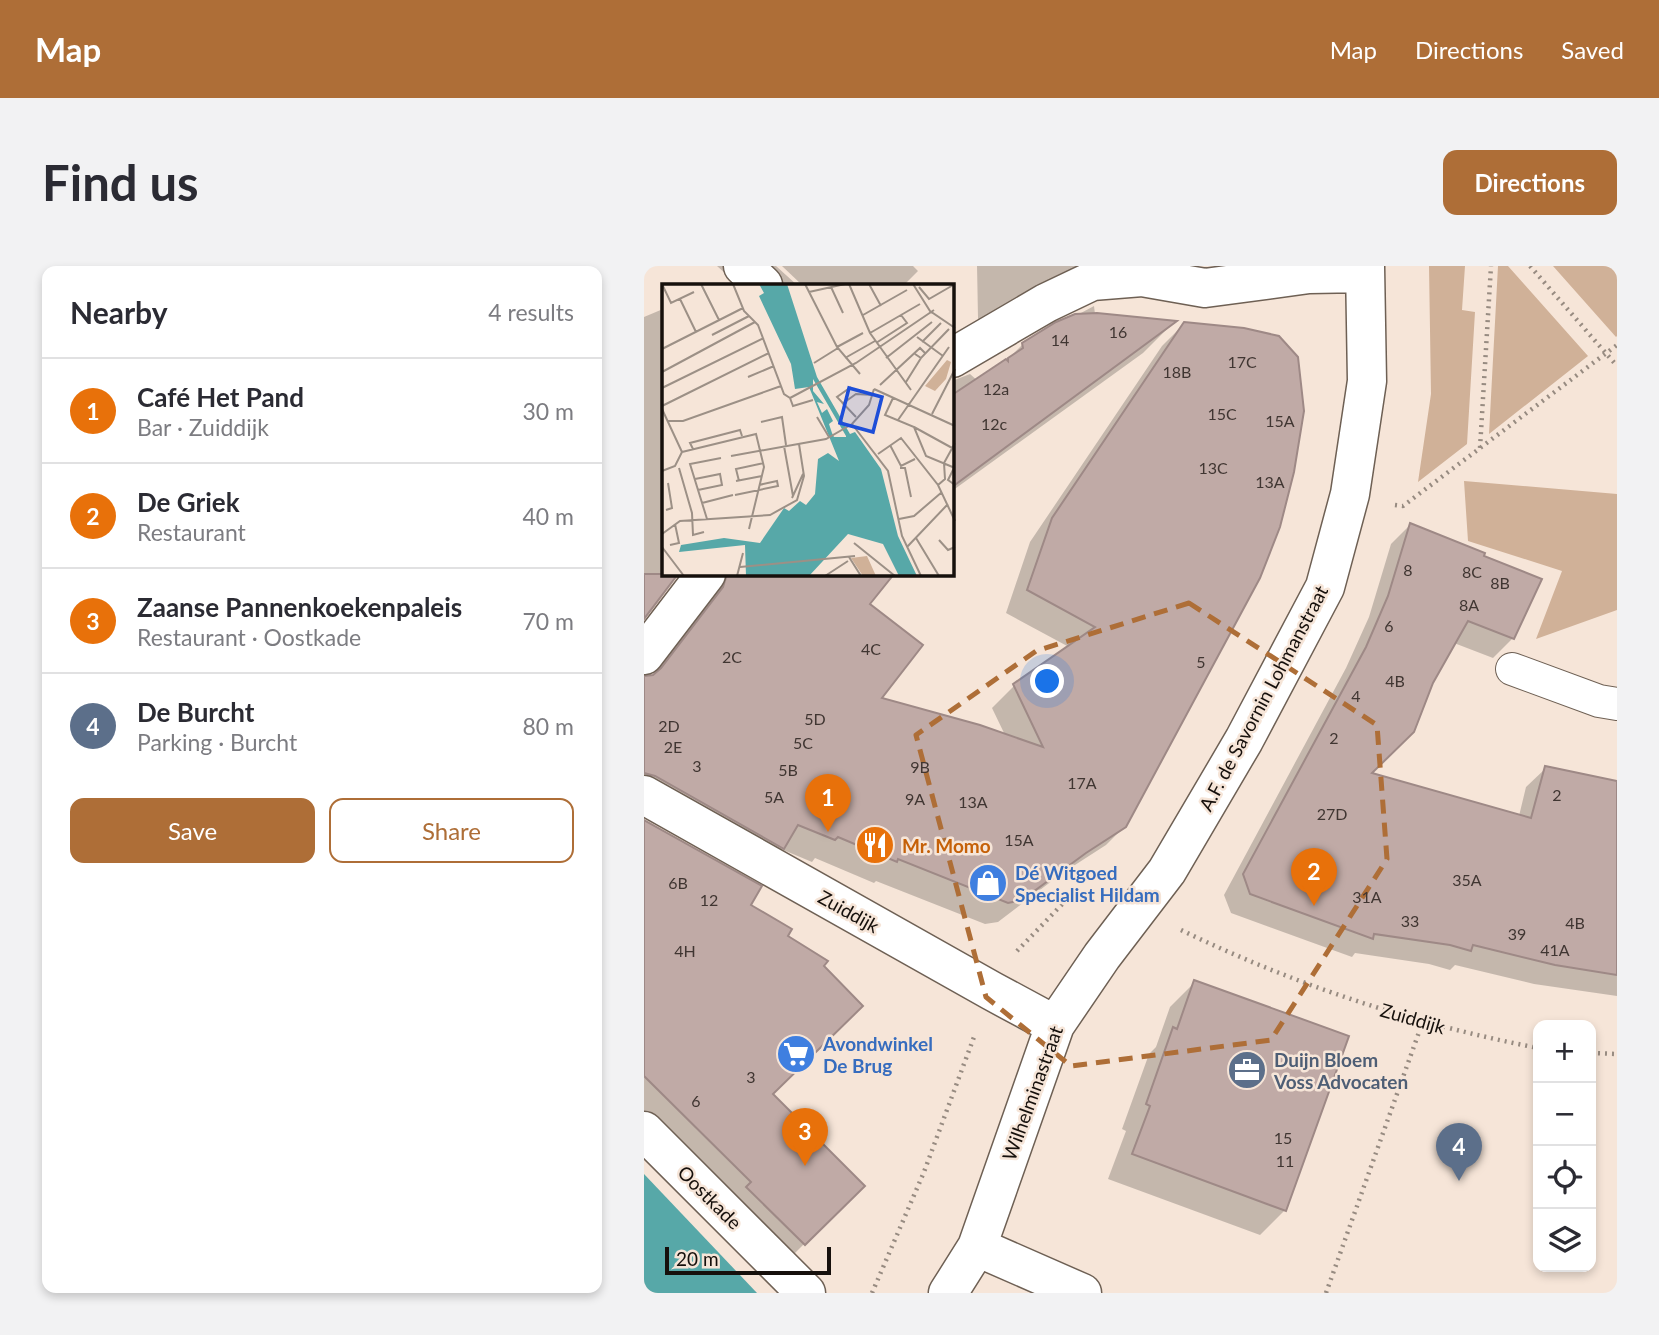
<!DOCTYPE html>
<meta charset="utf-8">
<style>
:root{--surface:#fff;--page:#f2f2f3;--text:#2b2b33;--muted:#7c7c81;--line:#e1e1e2;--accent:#ae6e37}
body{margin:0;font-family:Lato,sans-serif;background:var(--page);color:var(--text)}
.controls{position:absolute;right:21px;bottom:21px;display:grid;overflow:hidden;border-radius:14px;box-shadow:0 4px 10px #0003}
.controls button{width:63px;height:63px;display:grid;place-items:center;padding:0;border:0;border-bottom:2px solid var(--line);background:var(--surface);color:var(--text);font:35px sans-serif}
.scale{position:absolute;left:21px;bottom:18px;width:166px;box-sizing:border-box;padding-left:7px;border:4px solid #16100c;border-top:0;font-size:19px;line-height:24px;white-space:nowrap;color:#16100c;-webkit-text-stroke:5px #f6e5d8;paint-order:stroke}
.you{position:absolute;left:404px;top:416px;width:24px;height:24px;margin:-18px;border:5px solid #fff;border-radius:50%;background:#1a73e8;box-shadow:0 0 0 10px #1a73e833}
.badge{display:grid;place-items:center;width:46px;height:46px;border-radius:50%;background:var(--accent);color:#fff;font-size:23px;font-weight:700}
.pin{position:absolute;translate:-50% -58px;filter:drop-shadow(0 2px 4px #0008)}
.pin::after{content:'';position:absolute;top:37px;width:24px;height:21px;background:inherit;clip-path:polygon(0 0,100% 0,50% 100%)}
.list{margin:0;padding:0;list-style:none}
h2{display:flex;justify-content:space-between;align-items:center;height:91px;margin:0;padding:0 28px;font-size:30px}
h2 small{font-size:23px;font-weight:400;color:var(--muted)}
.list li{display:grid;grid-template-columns:46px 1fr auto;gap:21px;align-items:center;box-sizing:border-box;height:105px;padding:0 28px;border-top:2px solid var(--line)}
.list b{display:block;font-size:26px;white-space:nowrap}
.list p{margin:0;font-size:23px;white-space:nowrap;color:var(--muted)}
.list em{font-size:23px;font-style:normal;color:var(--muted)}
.actions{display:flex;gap:14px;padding:21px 28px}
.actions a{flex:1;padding:16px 0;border:2px solid var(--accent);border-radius:14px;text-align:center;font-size:24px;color:var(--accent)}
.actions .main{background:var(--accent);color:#fff}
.icon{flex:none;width:38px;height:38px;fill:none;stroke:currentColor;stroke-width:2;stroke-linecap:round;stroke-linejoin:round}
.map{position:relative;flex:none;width:973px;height:1027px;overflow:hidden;border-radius:14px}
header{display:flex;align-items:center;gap:42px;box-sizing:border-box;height:98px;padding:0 35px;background:var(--accent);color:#fff}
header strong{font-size:33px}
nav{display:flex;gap:38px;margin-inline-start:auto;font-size:24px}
.intro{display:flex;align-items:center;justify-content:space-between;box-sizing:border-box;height:168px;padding:0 42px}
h1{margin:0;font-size:49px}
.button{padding:18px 32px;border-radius:14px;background:var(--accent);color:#fff;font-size:24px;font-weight:700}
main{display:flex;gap:42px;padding:0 42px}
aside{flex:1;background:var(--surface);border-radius:14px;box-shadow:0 4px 10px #0003}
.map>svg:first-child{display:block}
</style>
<header>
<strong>Map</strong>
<nav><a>Map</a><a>Directions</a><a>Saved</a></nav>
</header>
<div class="intro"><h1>Find us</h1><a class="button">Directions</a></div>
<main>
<aside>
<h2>Nearby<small>4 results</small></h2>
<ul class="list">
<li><span class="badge" style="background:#e8710a">1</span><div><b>Café Het Pand</b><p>Bar · Zuiddijk</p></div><em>30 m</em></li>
<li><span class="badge" style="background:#e8710a">2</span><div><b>De Griek</b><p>Restaurant</p></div><em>40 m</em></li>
<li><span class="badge" style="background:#e8710a">3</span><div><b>Zaanse Pannenkoekenpaleis</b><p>Restaurant · Oostkade</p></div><em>70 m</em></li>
<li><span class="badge" style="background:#5c6f8a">4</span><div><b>De Burcht</b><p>Parking · Burcht</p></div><em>80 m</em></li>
</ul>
<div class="actions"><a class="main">Save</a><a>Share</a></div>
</aside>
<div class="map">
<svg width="973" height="1027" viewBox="0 0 973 1027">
<rect width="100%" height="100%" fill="#f6e5d8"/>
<path fill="#d0b198" d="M785,0H821L818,44L831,46L823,178L774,216L787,128Z
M854,0H864L944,90L845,168Z
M909,0H973V70L972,71Z
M820,215L973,228V344L892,373L918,305L824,275Z"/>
<path fill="#57a8a8" d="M0,908L113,1027H0Z"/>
<path fill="#0003" d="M73,0H132L153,19H94Z
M138,0H269L274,5L260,19H158Z
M333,0H435L336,61L334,52Z
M450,40L451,48L529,57L499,87L308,225V115L326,108L353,132L347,110L379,78Z
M19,43V308H41L32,309L0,350V51Z
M540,58L615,311L485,556L462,579L417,608L354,656L341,658L232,615L230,617L171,592L168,596L137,583L117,604L0,538V412L7,411L58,345L43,308H248L223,338L235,433L361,469L348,442L370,420L425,381L362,347L386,276L518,80Z
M766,259L869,372L849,392L810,377L725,508L875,550L882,521L902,502L973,542V730L890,718L811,699L806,704L785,698L711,687L708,691L587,647L580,629L702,402L725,351L747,278Z
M0,579L141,671L127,828L218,920L130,1008L0,869Z
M551,716L641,944L616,969L464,913L482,865L478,863L505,788L512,781L526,741Z"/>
<path fill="#c0aaa6" stroke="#9e8986" stroke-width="2" d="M453,47L533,55L308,221V129L362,93L364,95V92L379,82L378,77L412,56L431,48Z
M540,56L600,62L635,70L654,91L660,145L650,206L636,261L616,312L482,561L442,587L378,634L364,637L254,593L253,596L194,571L191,574L154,559L140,583L11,510L0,507V410L9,409L17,402L79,321L83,308H250L226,338L279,379L238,432L336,459L399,481L369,418L451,361L383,324L408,252Z
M766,257L841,287L840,290L898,313L870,373L824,355L789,417L770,466L728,507L887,552L901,500L973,515V709L911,699L829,679L827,685L806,679L730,668L729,673L606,628L599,608L722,381L744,330Z
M0,308H34L0,353Z
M0,554L118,620L107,639L148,663L144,670L184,695L180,700L219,740L129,828L221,920L161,979L102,921L107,916L0,810Z
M550,714L705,770L642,945L488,888L506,840L502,838L529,761L533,763Z"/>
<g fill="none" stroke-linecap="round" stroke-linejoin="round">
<defs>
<path id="lane" d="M868,403L955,435L973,438"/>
<path id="street" d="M99,0L119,19
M308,92L402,37L448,15L498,11L561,22L665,8L721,7
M0,389L62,308
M0,529L348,725L411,759
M0,865L162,1027
M333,981L438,1027
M304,1027L333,981L411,759L458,690L523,605L600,474L681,321L706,228L723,115L721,0"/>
</defs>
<use href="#lane" stroke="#6e6054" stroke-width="34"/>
<use href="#street" stroke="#6e6054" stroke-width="41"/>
<path stroke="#978b81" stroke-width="4.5" stroke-dasharray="2 5" stroke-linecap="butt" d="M886,0L973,100
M836,182L847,0
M751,239L759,240L973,79
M537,664C651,719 770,758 894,782
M373,685L428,628L434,633
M947,787L973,788
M228,1027L280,906L330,771
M682,1027L779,755"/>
<use href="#lane" stroke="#fff" stroke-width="32"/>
<use href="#street" stroke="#fff" stroke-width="38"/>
</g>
<path fill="none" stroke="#ae6e37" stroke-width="5" stroke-dasharray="14 9" stroke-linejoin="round" d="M545,337L733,459L743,593L627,774L427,800L342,731L272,469L392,385Z"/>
<defs>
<symbol id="restaurant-disc" viewBox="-11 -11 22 22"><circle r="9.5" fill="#e8710a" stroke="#f6e5d8"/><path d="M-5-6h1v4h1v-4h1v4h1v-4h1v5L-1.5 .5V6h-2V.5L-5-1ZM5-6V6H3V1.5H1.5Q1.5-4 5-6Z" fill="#fff"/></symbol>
<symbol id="shop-disc" viewBox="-11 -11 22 22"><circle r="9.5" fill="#3f7fe0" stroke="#f6e5d8"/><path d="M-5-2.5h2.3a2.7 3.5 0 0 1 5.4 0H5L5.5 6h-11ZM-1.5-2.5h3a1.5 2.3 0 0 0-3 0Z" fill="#fff"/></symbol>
<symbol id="supermarket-disc" viewBox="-11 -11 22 22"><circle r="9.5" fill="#3f7fe0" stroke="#f6e5d8"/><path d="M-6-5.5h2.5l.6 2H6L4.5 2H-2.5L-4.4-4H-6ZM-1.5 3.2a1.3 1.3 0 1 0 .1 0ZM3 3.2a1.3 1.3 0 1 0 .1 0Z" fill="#fff"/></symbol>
<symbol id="office-disc" viewBox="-11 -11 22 22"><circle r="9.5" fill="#5c6f8a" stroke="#f6e5d8"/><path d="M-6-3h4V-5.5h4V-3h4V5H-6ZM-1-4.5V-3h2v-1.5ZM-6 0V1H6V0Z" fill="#fff"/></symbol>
</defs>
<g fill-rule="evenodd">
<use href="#restaurant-disc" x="209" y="557" width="44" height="44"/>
<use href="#shop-disc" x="322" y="595" width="44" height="44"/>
<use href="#supermarket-disc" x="130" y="766" width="44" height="44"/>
<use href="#office-disc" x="581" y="782" width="44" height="44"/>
</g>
<g text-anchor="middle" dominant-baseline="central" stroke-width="5" stroke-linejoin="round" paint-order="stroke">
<g font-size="16" fill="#403632">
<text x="474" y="65">16</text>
<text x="416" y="73">14</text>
<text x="598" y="95">17C</text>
<text x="533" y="105">18B</text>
<text x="352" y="122">12a</text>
<text x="578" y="147">15C</text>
<text x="636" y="154">15A</text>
<text x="350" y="157">12c</text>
<text x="569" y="201">13C</text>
<text x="626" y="215">13A</text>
<text x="764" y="303">8</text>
<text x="828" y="305">8C</text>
<text x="856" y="316">8B</text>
<text x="825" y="338">8A</text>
<text x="745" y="359">6</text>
<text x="227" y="382">4C</text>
<text x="88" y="390">2C</text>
<text x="557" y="395">5</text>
<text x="751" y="414">4B</text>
<text x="712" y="429">4</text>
<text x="171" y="452">5D</text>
<text x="25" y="459">2D</text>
<text x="690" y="471">2</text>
<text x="159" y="476">5C</text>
<text x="29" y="480">2E</text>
<text x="53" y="499">3</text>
<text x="276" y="500">9B</text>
<text x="144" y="503">5B</text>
<text x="438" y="516">17A</text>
<text x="913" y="528">2</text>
<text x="130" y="530">5A</text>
<text x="271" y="532">9A</text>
<text x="329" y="535">13A</text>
<text x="688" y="547">27D</text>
<text x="375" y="573">15A</text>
<text x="823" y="613">35A</text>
<text x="34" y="616">6B</text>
<text x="723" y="630">31A</text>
<text x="65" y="633">12</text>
<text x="766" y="654">33</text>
<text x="931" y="656">4B</text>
<text x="873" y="667">39</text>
<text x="911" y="683">41A</text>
<text x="41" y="684">4H</text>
<text x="107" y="810">3</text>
<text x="52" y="834">6</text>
<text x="639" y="871">15</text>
<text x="641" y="894">11</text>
</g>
<g font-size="19" fill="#16100c" stroke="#f6e5d8">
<text transform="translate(619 432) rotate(-62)">A.F. de Savornin Lohmanstraat</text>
<text transform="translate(205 645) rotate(29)">Zuiddijk</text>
<text transform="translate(769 752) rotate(16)">Zuiddijk</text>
<text transform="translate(388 827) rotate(-70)">Wilhelminastraat</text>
<text transform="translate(66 931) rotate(45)">Oostkade</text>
</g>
<g font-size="19" font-weight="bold" fill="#c56008" stroke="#f6e5d8" text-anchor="start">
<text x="258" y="579">Mr. Momo</text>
</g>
<g font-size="19" font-weight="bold" fill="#366cbe" stroke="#f6e5d8" text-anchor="start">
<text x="371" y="606">Dé Witgoed<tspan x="371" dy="22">Specialist Hildam</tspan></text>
<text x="179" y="777">Avondwinkel<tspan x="179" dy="22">De Brug</tspan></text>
</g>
<g font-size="19" font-weight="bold" fill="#4e5e75" stroke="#f6e5d8" text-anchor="start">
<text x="630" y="793">Duijn Bloem<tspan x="630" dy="22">Voss Advocaten</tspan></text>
</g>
</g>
<g transform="translate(18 18)">
<rect width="292" height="292" fill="#f6e5d8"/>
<path d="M285,76L289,78L284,95L273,107L263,102ZM205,272L214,292H201L189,274Z" fill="#d0b198"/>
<path d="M97,0H125L155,93L188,150L193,148L219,185L236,252L255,292H237L221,260L186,250L147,292H84L83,261L17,268L19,261L62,254L98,259L122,224L127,227L138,217L144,221L153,210L156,175L166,169L177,177L147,103L133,105L129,80L97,12L102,9ZM151,95L184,152V153H172L170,149L167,140L171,137L165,125L160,129L155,118L162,120L151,107Z" fill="#57a8a8" fill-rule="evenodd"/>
<path fill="none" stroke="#9c9086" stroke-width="2" d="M0,0L9,19L32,8M39,0L57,36M71,0L82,27L96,41L122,110L128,114M143,0L175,63L198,90M187,0L208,49L249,106M207,0L219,22M251,0L268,27L293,44M169,3L181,29M257,3L267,15L293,0M147,8L183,0M18,15L34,48M201,31L245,6M208,49L258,20M50,51L87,32M255,53L281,72M260,58L279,39M214,59L245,39L239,31M175,63L201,49M0,65L81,24M253,70L259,74L287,45M183,74L213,57M224,74L270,38M152,79L176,64M0,88L93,38M86,93L112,82M244,98L259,74M218,101L258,64L264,70M189,103L175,113L194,133M0,104L102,54M212,105L293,142M128,114L194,79L272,26M128,114L131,122L151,116M231,114L223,131L252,143L264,172L293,184M180,120L194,110L212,111M0,122L107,69M0,125L20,168L13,182L0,187M270,130L293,85M155,133L167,153M236,136L287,63M6,137H21L119,102M99,138L120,133L124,161M190,140L226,187L240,252L259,292M252,143L292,165M228,161L239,182L253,175M122,162L131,212M31,165L28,159L78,146L80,152M20,168L94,150L102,183L87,245M216,170L239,154L276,201L293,237M69,172L164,155L190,140L207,121L212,105M17,184L30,229L31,251L42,248M238,184H243L249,213M292,184L286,196L293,201M33,195L58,190L60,201L36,206M74,197L100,192M77,197L74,185L102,179M276,201L283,195L282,179L293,159M73,211L116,202L115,197L97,201M130,214L141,190M40,219L71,211M4,226L10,224L6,199M45,235L28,180L59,174M237,235L252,232L280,208M0,250L18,237L108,231L135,216L142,192L137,160M254,254L277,292M277,256L286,266L293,263M192,259L233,292M8,261L17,259L13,240M0,263L22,292M245,263L286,220M187,273L199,292M78,283L193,272M75,292L81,269M163,292L186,277"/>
<path fill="#1d4ed8" fill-opacity="0.15" stroke="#1d4ed8" stroke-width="3.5" d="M187,104L220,113L211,148L178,139Z"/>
<rect width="292" height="292" fill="none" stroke="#16100c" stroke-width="3.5"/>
</g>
</svg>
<div class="controls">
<button>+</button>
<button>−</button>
<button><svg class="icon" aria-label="locate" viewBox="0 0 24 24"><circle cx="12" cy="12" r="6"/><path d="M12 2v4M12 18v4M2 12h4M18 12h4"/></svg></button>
<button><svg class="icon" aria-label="layers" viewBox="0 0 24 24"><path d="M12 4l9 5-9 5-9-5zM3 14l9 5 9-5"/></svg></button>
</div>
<div class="scale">20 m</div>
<div class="you"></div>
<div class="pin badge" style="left:184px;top:566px;background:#e8710a">1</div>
<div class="pin badge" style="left:670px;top:640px;background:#e8710a">2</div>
<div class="pin badge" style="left:161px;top:900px;background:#e8710a">3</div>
<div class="pin badge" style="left:815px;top:915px;background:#5c6f8a">4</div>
</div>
</main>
